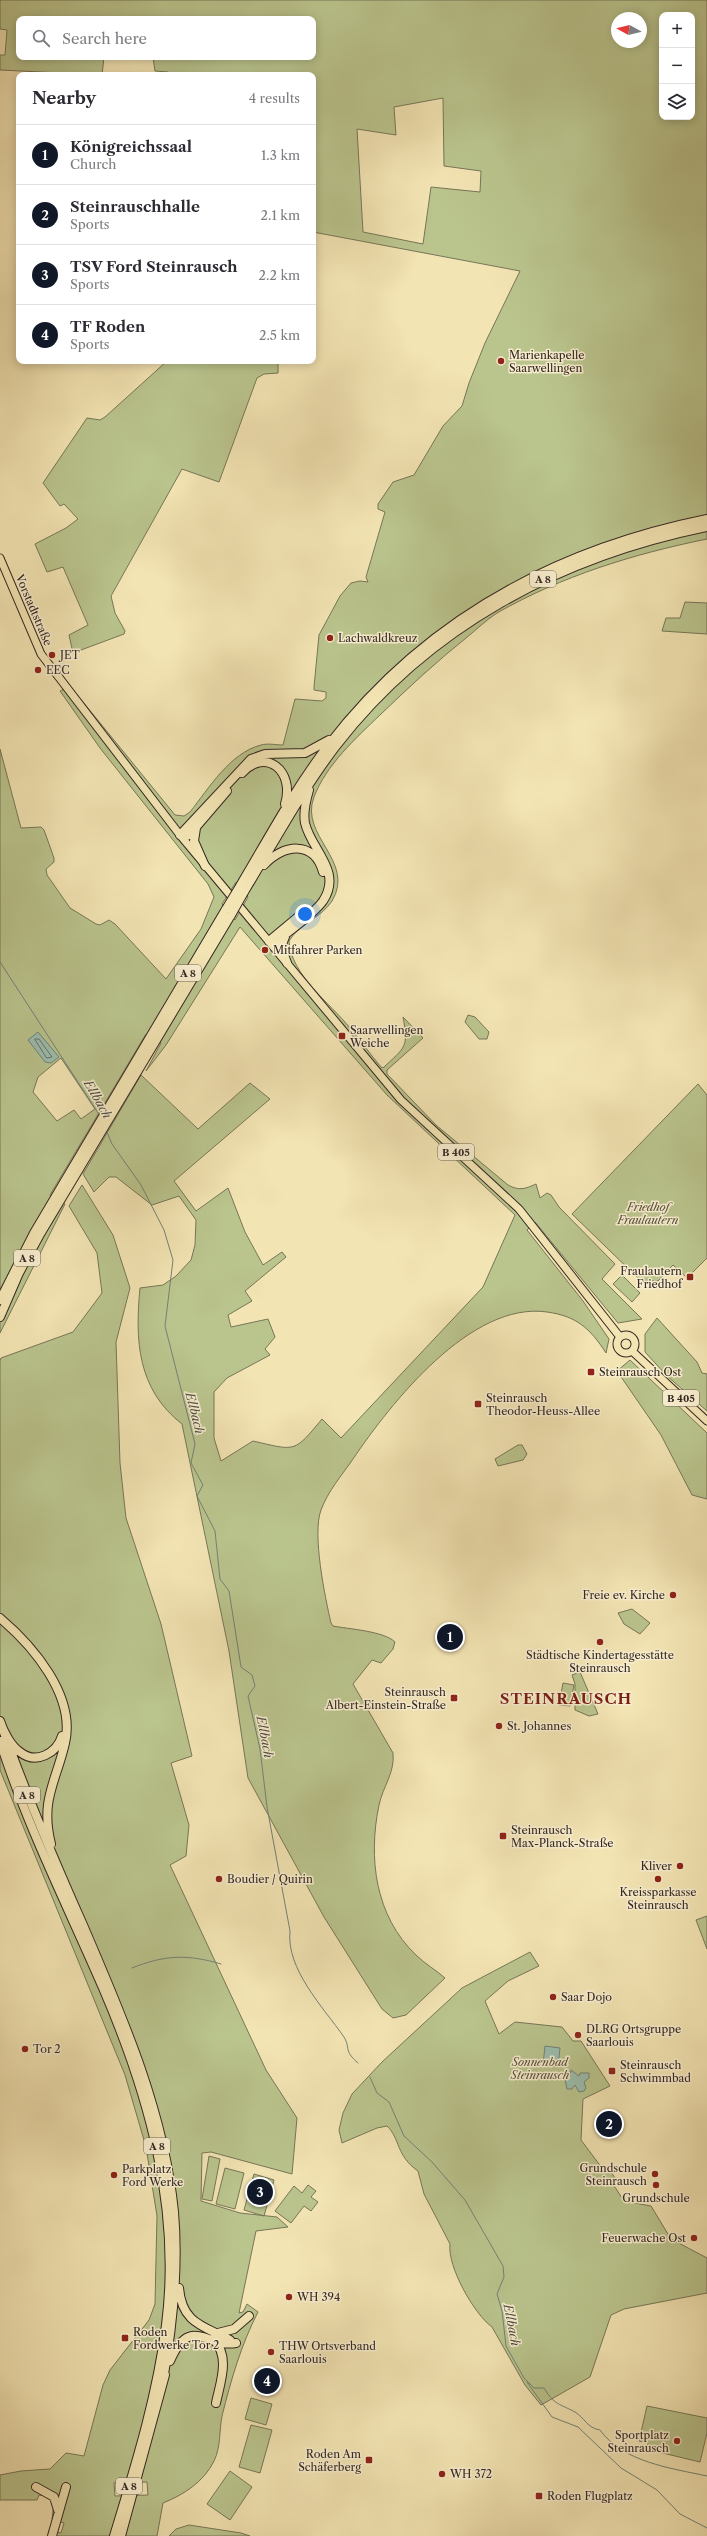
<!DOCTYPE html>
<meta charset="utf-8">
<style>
:root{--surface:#fff;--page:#f7f7f7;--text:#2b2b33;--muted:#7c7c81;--line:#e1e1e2;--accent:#111827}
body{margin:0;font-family:"Libre Caslon Text",serif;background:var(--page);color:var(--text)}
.controls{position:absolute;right:12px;top:12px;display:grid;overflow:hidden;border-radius:8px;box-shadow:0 2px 10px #0003}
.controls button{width:36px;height:36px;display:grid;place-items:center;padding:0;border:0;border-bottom:1px solid var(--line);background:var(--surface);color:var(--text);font:20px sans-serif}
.compass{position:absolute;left:611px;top:12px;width:36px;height:36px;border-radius:50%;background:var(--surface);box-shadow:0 2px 10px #0003;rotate:278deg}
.you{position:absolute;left:305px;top:914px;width:14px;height:14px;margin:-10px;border:3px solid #fff;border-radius:50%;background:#1a73e8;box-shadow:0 0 0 6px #1a73e833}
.badge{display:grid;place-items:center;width:26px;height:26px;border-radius:50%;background:var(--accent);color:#fff;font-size:13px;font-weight:700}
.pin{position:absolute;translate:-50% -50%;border:2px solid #fff;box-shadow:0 1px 4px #0006}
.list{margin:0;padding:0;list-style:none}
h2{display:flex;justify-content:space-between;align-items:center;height:52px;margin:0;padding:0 16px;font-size:17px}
h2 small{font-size:13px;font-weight:400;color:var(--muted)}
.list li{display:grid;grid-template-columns:26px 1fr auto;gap:12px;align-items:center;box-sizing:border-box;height:60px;padding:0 16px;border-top:1px solid var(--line)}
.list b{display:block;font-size:15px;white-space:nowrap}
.list p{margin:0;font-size:13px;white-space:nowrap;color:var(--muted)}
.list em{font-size:13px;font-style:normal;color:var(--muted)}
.icon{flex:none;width:22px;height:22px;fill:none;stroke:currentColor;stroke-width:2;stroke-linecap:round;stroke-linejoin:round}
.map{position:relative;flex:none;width:707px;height:2536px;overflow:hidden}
.search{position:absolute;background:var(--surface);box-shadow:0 2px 10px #0003;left:16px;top:16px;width:300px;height:44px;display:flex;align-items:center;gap:10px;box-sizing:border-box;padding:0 14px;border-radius:8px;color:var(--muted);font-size:15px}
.panel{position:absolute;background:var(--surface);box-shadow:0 2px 10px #0003;left:16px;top:72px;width:300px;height:292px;border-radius:8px}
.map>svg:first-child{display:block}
</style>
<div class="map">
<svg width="707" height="2536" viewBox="0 0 707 2536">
<rect width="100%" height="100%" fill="#f3e4b3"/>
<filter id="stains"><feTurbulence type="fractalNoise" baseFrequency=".005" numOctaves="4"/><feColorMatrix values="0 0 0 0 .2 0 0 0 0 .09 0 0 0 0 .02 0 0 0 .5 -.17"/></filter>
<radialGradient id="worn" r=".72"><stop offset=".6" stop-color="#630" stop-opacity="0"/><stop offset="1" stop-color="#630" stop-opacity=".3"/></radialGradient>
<path fill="#bac48d" stroke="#777658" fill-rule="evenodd" d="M0,0H707V539C633,554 562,576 497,613C486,620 476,630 466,638C436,662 408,688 380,715C356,738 326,765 314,797C299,836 356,861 332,901C321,918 299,924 289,941C291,975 330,1003 350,1028C361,1041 370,1054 381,1067L383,1068C405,1047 409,1048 403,1017L423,1038L387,1070V1074L436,1125L508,1185C519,1191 525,1189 536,1184L540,1198L547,1193L551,1195L559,1207L615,1264L602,1279L642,1319L618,1323L535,1222L527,1230L583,1301L609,1339L606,1353C590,1328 576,1316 547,1312C471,1301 391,1403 353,1459C342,1475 328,1491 321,1510C312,1534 325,1597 331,1623L333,1626C348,1629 384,1631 395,1642L393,1649L381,1663L372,1660L353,1684L393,1753C395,1773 383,1786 379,1805C368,1858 375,1916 416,1955C425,1964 436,1970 445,1978L406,2015L393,2018L382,2009L324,1917L248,1778L229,1651L182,1424C137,1389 135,1340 140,1288L163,1285L176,1276L191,1260L195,1245L196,1220L179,1196L152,1205L116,1177H109L94,1192L83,1174L141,1075L198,1129L250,1083L270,1099L174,1181L196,1211L228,1188L245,1232L263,1265L282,1252L286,1257L245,1291L252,1301L228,1315L231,1327L268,1319L275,1337L265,1349L270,1355L227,1378L214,1392V1438L221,1461L253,1441C296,1451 294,1453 322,1419L341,1438L483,1287L515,1215L387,1095L240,927L166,1045L146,1071L161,1043L146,1034L50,1195L65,1204L0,1333V749L21,828L41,827L44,830L54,858V862L46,869L47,875L70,908L96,924L100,925L109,920L115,924L166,979L201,929L214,897L208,884L100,748L60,691L70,686L175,815L184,816L190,812C209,788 230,753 261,745C268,743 276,745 283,745L295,699L322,701L326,698V692L314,690V687L319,635L340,596L351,583L360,581L368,582L366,577L385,512L378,509V504L393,482L414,475L443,426L462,406L469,383L485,343L520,271L313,232V75H168V72L155,71L153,57H313V19H19V57H104L102,75L0,70V55H5L7,30L0,29ZM662,15H692V117H662ZM617,18H641V42H617ZM443,98L444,166L481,171L480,192L431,187L423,244L363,232L357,129L396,135L394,107ZM236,882L248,897L235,920L222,904ZM61,1058L95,1109L81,1119L74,1110L57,1121L33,1092L38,1077Z
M167,361H278V373L264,374L257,378L219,482L182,469L111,596L115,613L125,631L124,634L73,653L69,635L88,625L63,567L47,572L35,544L66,528L78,519L64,504L60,506L43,483L87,418L100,420L105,417Z
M685,602L707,603V634L662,631L666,618H680Z
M468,1015L475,1017L489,1032L487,1039H479L465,1022Z
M698,1084L707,1095V1258L687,1278L673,1265L658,1281L640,1280L572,1214Z
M82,1185L113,1235L130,1288L116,1342L120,1463L126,1518L161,1624L192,1756L171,1763L189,1825L186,1856L170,1865L266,2070L297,2118L292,2174L211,2152L202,2153L201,2201L240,2213L277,2217L288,2227L256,2231L239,2313L243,2312L247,2304L258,2312C241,2345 231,2380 222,2416C219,2431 221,2447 214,2461C204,2482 183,2495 163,2503L157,2536H48L49,2530L61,2533L64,2523L52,2519L54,2502L47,2496L39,2495L37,2500H0V2475L21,2471L50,2469L66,2453L84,2456L103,2385L110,2370L149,2320L155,2304L157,2216L146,2147L125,2075L0,1770V1361L1,1358L73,1332L102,1293L97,1253L69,1206ZM147,2482L148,2495L115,2496L114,2483Z
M622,1275L640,1293L632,1302L613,1284Z
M657,1318L697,1362L702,1373L707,1374V1411L666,1375L645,1352V1334Z
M630,1360L707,1433V1499L692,1495L661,1435L617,1371Z
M518,1445H522L527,1454L523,1460L498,1466L495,1459Z
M632,1609L650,1623L640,1634L624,1624L618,1613Z
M580,1672L598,1714L589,1716L575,1710V1684L572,1675Z
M563,1683L574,1685L570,1706L559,1705Z
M707,1916V1949L696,1920Z
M530,1952L539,1966L508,1981L485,2001L499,2034L515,2022L562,2027L573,2041H581L610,2086L583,2099L581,2140L602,2168L607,2166L615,2178L611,2181L624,2201L651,2206L671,2239L707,2258V2293L624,2309L611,2315L590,2377L541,2405L525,2385L492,2327C474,2314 447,2266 450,2244L424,2194L418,2171C396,2156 400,2138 387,2126L377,2128L342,2143L339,2130L343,2113L352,2094L382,2062L462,1988Z
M209,2156L220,2159L212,2201L202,2199Z
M225,2168L244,2173L235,2209L216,2204Z
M254,2174L274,2180L264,2216L244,2210Z
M308,2185L316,2191L311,2197L318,2202L311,2211L304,2206L291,2223L275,2211L294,2186L302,2193Z
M251,2398L272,2404L266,2425L245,2419Z
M647,2406L707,2418V2433L700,2462L646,2449L648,2443L639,2441Z
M251,2425L272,2430L260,2473L239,2467Z
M230,2471L252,2487L230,2520L207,2504Z
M189,2525L241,2533L250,2536H169L176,2529Z"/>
<path fill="#9bbeaf" stroke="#728277" d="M38,1032L59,1057L51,1063L45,1062L28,1040Z
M545,2046L560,2048L558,2067L543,2065Z
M571,2070L579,2076L580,2073H589V2078L584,2082L586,2088L584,2091L579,2092L575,2085L572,2089H567L565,2079L569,2077Z"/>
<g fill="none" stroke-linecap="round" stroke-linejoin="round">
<path stroke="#687368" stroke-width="1" d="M35,1039H39L52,1057L47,1058Z"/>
<path stroke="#728277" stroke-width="1" d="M0,962L100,1116
M106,1130L112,1144L141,1185L164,1230L173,1260L165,1326L195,1444L191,1463L203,1485L197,1496L215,1531L220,1579L229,1591L241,1667L252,1675L255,1686L248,1696L260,1749L267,1807L290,1931C286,1969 323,2007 344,2037C351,2049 343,2050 358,2063
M132,1968C164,1955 188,1954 221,1964
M370,2077L377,2093L389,2102L404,2136L432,2162L465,2200L503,2266L504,2277L497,2294L502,2311L506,2346L524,2378L534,2388H544C554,2405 560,2404 575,2412C585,2418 587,2428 600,2430C623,2462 670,2468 707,2476
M527,2382L552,2417L578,2427L621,2468L657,2490L680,2514L707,2528"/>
<defs>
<path id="major" d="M0,558L41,654L180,835L401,1100L519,1209L620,1337
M617 1344a9 9 0 1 1 18 0a9 9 0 1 1-18 0Z
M632,1351L707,1421"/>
<path id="highway" d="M242,773C266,747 295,771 285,804
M196,828L194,841L205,866
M180,835L251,759L265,754L305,753L329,740
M180,835L187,836L191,833L227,791
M264,865C283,844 314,840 323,872
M240,886C268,839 294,790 327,747C423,621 554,550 707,519
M244,892C274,843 301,792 336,746C429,626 560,557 707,527
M286,934L281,947L287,963
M269,941H277C291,929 312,916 323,901C343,871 311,850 305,823C303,812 306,800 309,790
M269,941L299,916
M0,1300L34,1233L226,909
M0,1317L19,1273L39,1236L231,915
M0,1618C33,1646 76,1696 65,1743C56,1782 40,1800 51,1844
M0,1721C3,1731 11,1746 20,1752C36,1765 57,1753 62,1736
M2,1727C26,1794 54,1860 83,1925C123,2018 164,2111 174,2212C179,2269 173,2324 163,2380
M0,1741C27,1826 68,1907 103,1988C149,2095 181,2208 166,2325C157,2397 135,2467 114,2536
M179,2288C182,2324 204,2326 230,2340
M218,2333L234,2329L249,2316
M213,2339C231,2356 220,2383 216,2403
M170,2361C190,2314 207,2348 236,2343
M36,2487L54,2497L58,2510
M52,2536L66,2487
M121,2536L165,2375"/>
</defs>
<use href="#major" stroke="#342822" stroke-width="9"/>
<use href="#highway" stroke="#342822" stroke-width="10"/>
<use href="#major" stroke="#f3e4b3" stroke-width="7"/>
<use href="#highway" stroke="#f3e4b3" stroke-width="8"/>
<defs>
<path id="highway-bridge" d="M226,909L240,886
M231,915L244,892"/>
</defs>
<use href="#highway-bridge" stroke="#342822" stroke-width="10" stroke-linecap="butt"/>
<use href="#highway-bridge" stroke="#f3e4b3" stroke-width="8"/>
</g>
<g fill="#8f2418" stroke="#f7edce" stroke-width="1.5">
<circle cx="501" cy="361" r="4"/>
<circle cx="330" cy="638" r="4"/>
<circle cx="52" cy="655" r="4"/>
<circle cx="38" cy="670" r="4"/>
<circle cx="265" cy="950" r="4"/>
<rect x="338" y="1032" width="8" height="8" rx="2"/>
<rect x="686" y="1273" width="8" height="8" rx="2"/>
<rect x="587" y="1368" width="8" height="8" rx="2"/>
<rect x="474" y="1400" width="8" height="8" rx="2"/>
<circle cx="673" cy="1595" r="4"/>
<circle cx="600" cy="1642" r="4"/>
<rect x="450" y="1694" width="8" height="8" rx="2"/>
<circle cx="499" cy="1726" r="4"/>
<rect x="499" y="1832" width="8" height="8" rx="2"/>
<circle cx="680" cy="1866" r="4"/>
<circle cx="219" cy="1879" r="4"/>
<circle cx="658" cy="1879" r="4"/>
<circle cx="553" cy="1997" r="4"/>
<circle cx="578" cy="2035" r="4"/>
<circle cx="25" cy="2049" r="4"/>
<rect x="608" y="2067" width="8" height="8" rx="2"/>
<circle cx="655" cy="2174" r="4"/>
<circle cx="114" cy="2175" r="4"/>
<circle cx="656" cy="2185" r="4"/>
<circle cx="694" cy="2238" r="4"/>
<circle cx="289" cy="2297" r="4"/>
<rect x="121" y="2334" width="8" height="8" rx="2"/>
<circle cx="271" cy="2352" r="4"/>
<circle cx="677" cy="2441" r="4"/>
<rect x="365" y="2456" width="8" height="8" rx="2"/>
<circle cx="442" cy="2474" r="4"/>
<rect x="535" y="2492" width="8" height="8" rx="2"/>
</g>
<g text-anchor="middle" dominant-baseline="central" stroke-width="3" stroke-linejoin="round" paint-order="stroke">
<g fill="#f7edce" stroke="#6e6356" stroke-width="1">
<rect x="530" y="571" width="26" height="16" rx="3"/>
<rect x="175" y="965" width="26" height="16" rx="3"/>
<rect x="438" y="1144" width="36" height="16" rx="3"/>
<rect x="14" y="1250" width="26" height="16" rx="3"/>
<rect x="663" y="1390" width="36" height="16" rx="3"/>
<rect x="14" y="1787" width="26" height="16" rx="3"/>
<rect x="144" y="2138" width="26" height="16" rx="3"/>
<rect x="116" y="2478" width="26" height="16" rx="3"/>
</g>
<g font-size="10" font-weight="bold" fill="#342822">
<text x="543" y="579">A 8</text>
<text x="188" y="973">A 8</text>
<text x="456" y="1152">B 405</text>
<text x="27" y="1258">A 8</text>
<text x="681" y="1398">B 405</text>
<text x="27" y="1795">A 8</text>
<text x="157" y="2146">A 8</text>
<text x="129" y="2486">A 8</text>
</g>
<g font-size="11" fill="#342822" stroke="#f7edce" text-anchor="start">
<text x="509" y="355">Marienkapelle<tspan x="509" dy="13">Saarwellingen</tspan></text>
<text x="338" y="638">Lachwaldkreuz</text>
<text x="60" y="655">JET</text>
<text x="46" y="670">EEC</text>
<text x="273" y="950">Mitfahrer Parken</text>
<text x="350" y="1030">Saarwellingen<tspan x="350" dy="13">Weiche</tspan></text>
<text x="682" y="1271" text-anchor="end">Fraulautern<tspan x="682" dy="13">Friedhof</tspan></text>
<text x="599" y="1372">Steinrausch Ost</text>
<text x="486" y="1398">Steinrausch<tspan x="486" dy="13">Theodor-Heuss-Allee</tspan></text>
<text x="665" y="1595" text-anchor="end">Freie ev. Kirche</text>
<text x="600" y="1655" text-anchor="middle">Städtische Kindertagesstätte<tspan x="600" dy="13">Steinrausch</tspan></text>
<text x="446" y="1692" text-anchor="end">Steinrausch<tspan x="446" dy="13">Albert-Einstein-Straße</tspan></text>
<text x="507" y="1726">St. Johannes</text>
<text x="511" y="1830">Steinrausch<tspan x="511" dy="13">Max-Planck-Straße</tspan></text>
<text x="672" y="1866" text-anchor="end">Kliver</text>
<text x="227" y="1879">Boudier / Quirin</text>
<text x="658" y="1892" text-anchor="middle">Kreissparkasse<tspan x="658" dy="13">Steinrausch</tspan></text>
<text x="561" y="1997">Saar Dojo</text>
<text x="586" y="2029">DLRG Ortsgruppe<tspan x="586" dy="13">Saarlouis</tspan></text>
<text x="33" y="2049">Tor 2</text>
<text x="620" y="2065">Steinrausch<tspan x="620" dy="13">Schwimmbad</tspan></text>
<text x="647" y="2168" text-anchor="end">Grundschule<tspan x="647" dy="13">Steinrausch</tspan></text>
<text x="122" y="2169">Parkplatz<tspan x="122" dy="13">Ford Werke</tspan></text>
<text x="656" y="2198" text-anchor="middle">Grundschule</text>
<text x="686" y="2238" text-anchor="end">Feuerwache Ost</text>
<text x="297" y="2297">WH 394</text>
<text x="133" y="2332">Roden<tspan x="133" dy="13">Fordwerke Tor 2</tspan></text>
<text x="279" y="2346">THW Ortsverband<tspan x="279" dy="13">Saarlouis</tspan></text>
<text x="669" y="2435" text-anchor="end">Sportplatz<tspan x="669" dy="13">Steinrausch</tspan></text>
<text x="361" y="2454" text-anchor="end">Roden Am<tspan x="361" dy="13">Schäferberg</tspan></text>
<text x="450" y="2474">WH 372</text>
<text x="547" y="2496">Roden Flugplatz</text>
</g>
<g font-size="11" fill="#342822" stroke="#f7edce">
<text transform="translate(34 610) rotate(67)">Vorstadtstraße</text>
</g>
<g font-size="11" font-style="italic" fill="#564f3d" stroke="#f7edce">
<text x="648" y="1207">Friedhof<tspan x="648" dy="13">Fraulautern</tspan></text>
<text x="540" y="2062">Sonnenbad<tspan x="540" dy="13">Steinrausch</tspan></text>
</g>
<g font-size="12" font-style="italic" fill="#4e4e45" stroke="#f7edce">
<text transform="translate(98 1099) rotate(60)">Ellbach</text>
<text transform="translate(195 1413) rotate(76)">Ellbach</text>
<text transform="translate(265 1737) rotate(79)">Ellbach</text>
<text transform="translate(512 2325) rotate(79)">Ellbach</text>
</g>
<g font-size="15" font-weight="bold" letter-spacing="1" fill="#7a1f14" stroke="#f7edce">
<text x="566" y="1698">STEINRAUSCH</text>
</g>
</g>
<rect width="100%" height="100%" filter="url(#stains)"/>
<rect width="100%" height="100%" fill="url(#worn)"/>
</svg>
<div class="controls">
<button>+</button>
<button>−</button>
<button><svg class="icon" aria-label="layers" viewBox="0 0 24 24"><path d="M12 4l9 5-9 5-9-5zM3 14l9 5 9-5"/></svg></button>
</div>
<svg class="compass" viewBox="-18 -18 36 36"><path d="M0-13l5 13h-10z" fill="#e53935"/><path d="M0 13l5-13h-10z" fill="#7c7c81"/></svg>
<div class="you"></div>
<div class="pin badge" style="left:450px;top:1637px">1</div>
<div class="pin badge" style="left:609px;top:2124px">2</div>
<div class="pin badge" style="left:260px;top:2192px">3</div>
<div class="pin badge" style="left:267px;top:2381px">4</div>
<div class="search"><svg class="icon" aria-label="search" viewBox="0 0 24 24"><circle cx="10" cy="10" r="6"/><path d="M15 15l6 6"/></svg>Search here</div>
<section class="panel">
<h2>Nearby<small>4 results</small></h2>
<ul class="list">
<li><span class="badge">1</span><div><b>Königreichssaal</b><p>Church</p></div><em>1.3 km</em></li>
<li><span class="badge">2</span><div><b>Steinrauschhalle</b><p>Sports</p></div><em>2.1 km</em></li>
<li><span class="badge">3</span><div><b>TSV Ford Steinrausch</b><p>Sports</p></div><em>2.2 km</em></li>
<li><span class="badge">4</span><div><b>TF Roden</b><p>Sports</p></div><em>2.5 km</em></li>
</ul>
</section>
</div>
